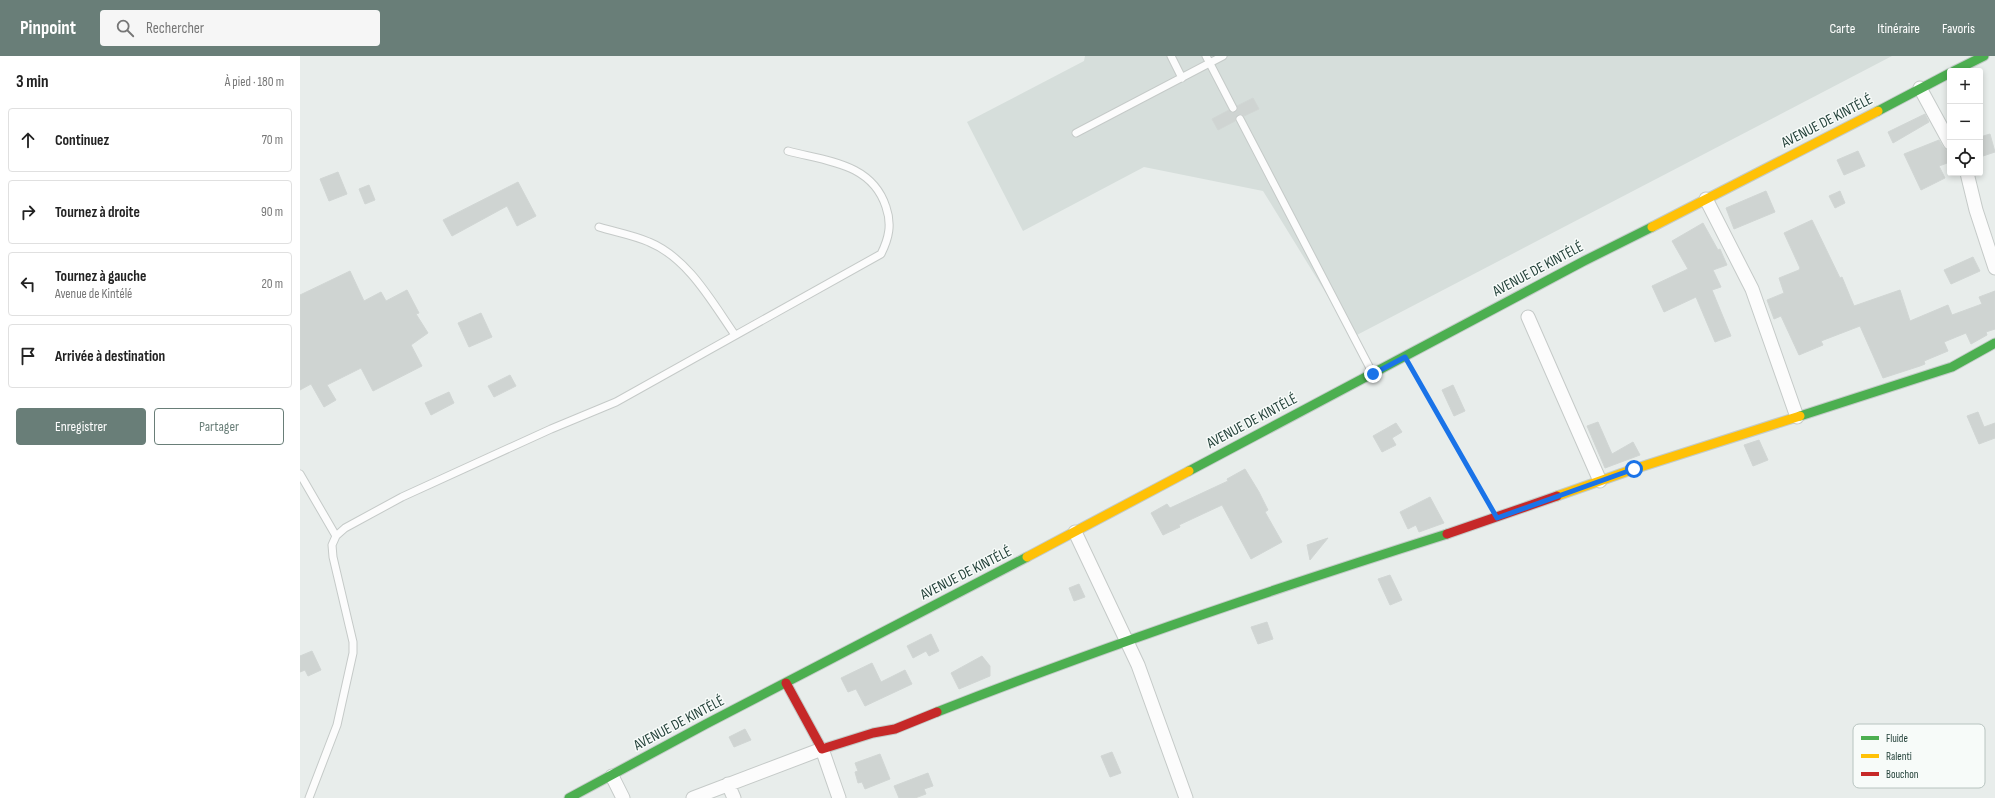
<!DOCTYPE html>
<html lang="fr">
<meta charset="utf-8">
<style>
:root{--surface:#fff;--page:#f6f6f6;--text:#222;--muted:#767676;--line:#e0e0e0;--accent:#697e78}
body{margin:0;font-family:"Sofia Sans Condensed",sans-serif;background:var(--page);color:var(--text)}
.controls{position:absolute;right:12px;top:12px;display:grid;overflow:hidden;border-radius:4px;box-shadow:0 2px 6px #0003}
.controls button{width:36px;height:36px;display:grid;place-items:center;padding:0;border:0;border-bottom:1px solid var(--line);background:var(--surface);color:var(--text);font:20px sans-serif}
.stop{position:absolute;width:12px;height:12px;margin:-9px;border:3px solid #1a73e8;border-radius:50%;background:#fff}
.stop.end{background:#1a73e8;border-color:#fff;box-shadow:0 1px 4px #0008}
.list{margin:0;padding:0;list-style:none}
h2{display:flex;justify-content:space-between;align-items:center;height:52px;margin:0;padding:0 16px;font-size:17px}
h2 small{font-size:13px;font-weight:400;color:var(--muted)}
.list li{display:grid;grid-template-columns:26px 1fr auto;gap:12px;align-items:center;box-sizing:border-box;height:64px;margin:0 8px 8px;padding:0 8px;border:1px solid var(--line);border-radius:4px}
.list b{display:block;font-size:15px;white-space:nowrap}
.list p{margin:0;font-size:13px;white-space:nowrap;color:var(--muted)}
.list em{font-size:13px;font-style:normal;color:var(--muted)}
.actions{display:flex;gap:8px;padding:12px 16px}
.actions a{flex:1;padding:9px 0;border:1px solid var(--accent);border-radius:4px;text-align:center;font-size:14px;color:var(--accent)}
.actions .main{background:var(--accent);color:#fff}
.icon{flex:none;width:22px;height:22px;fill:none;stroke:currentColor;stroke-width:2;stroke-linecap:round;stroke-linejoin:round}
.map{position:relative;flex:none;width:1695px;height:742px;overflow:hidden}
header{display:flex;align-items:center;gap:24px;box-sizing:border-box;height:56px;padding:0 20px;background:var(--accent);color:#fff}
header strong{font-size:19px}
nav{display:flex;gap:22px;margin-inline-start:auto;font-size:14px}
.search{width:280px;height:36px;background:var(--page);display:flex;align-items:center;gap:10px;box-sizing:border-box;padding:0 14px;border-radius:4px;color:var(--muted);font-size:15px}
main{display:flex}
aside{flex:1;background:var(--surface)}
.map>svg:first-child{display:block}
</style>
<header>
<strong>Pinpoint</strong>
<div class="search"><svg class="icon" aria-label="search" viewBox="0 0 24 24"><circle cx="10" cy="10" r="6"/><path d="M15 15l6 6"/></svg>Rechercher</div>
<nav><a>Carte</a><a>Itinéraire</a><a>Favoris</a></nav>
</header>
<main>
<aside>
<h2>3 min<small>À pied · 180 m</small></h2>
<ul class="list">
<li><svg class="icon" aria-label="ahead" viewBox="0 0 24 24"><path d="M12 20V5M6 11l6-6 6 6"/></svg><div><b>Continuez</b></div><em>70 m</em></li>
<li><svg class="icon" aria-label="right" viewBox="0 0 24 24"><path d="M7 20v-9h11M14 6l5 5-5 5"/></svg><div><b>Tournez à droite</b></div><em>90 m</em></li>
<li><svg class="icon" aria-label="left" viewBox="0 0 24 24"><path d="M17 20v-9H6M10 6l-5 5 5 5"/></svg><div><b>Tournez à gauche</b><p>Avenue de Kintélé</p></div><em>20 m</em></li>
<li><svg class="icon" aria-label="arrive" viewBox="0 0 24 24"><path d="M6 21V4h12l-3 4 3 4H6"/></svg><div><b>Arrivée à destination</b></div></li>
</ul>
<div class="actions"><a class="main">Enregistrer</a><a>Partager</a></div>
</aside>
<div class="map">
<svg width="1695" height="742" viewBox="0 0 1695 742">
<rect width="100%" height="100%" fill="#e8edeb"/>
<path fill="#d6dedb" d="M785,0H1592L1053,281L963,135L844,111L723,175L667,66L784,5Z"/>
<path fill="#cfd4d2" stroke="#d1d6d4" d="M953,42L959,53L944,60L941,58L937,59L935,65L918,74L912,63L929,54L932,57L936,56L937,50Z
M1625,58L1629,66L1593,87L1588,76Z
M1690,78L1695,96L1680,101V81Z
M1639,84L1643,91L1650,97V106L1639,110L1645,122L1621,134L1604,98Z
M1558,95L1565,110L1544,119L1537,104Z
M38,116L47,138L29,145L20,123Z
M218,126L236,160L217,170L207,150L152,180L143,164Z
M69,129L75,144L65,148L59,133Z
M1466,135L1475,156L1434,173L1426,152Z
M1540,135L1545,147L1535,152L1529,140Z
M1512,164L1540,222L1542,221L1554,250L1600,234L1610,265L1648,249L1652,259L1682,248L1679,241L1695,235V273L1686,276L1687,279L1671,288L1666,277L1644,286L1648,295L1624,305L1625,308L1620,310L1583,322L1560,270L1521,285L1523,289L1499,299L1481,260L1474,263L1467,244L1484,237L1479,222L1499,214L1500,212L1484,177Z
M1403,167L1418,194L1420,193L1427,209L1413,214L1421,231L1412,234L1431,280L1415,286L1396,241L1364,256L1352,230L1388,213L1372,185Z
M1673,201L1680,215L1651,228L1644,214Z
M50,215L64,245L81,236L86,245L107,234L119,257L116,258L128,277L111,289L122,310L73,335L61,312L27,329L36,344L24,351L11,328L0,334V239Z
M181,257L192,281L169,291L158,267Z
M210,319L216,330L194,341L188,330Z
M1153,329L1165,355L1154,360L1142,334Z
M149,336L154,347L131,359L125,347Z
M1678,356L1684,371L1695,367V382L1679,388L1667,360Z
M1298,366L1312,398L1333,386L1340,399L1305,412L1287,370Z
M1096,367L1102,376L1092,382L1096,389L1082,396L1073,380Z
M1459,384L1468,404L1453,410L1444,389Z
M945,413L959,436L968,454L965,456L982,486L951,503L922,449L879,469L880,471L863,479L851,457L867,448L870,452L928,425L927,423Z
M1130,441L1144,467L1119,476L1116,469L1108,473L1100,456Z
M1028,482L1010,504L1007,489Z
M1090,519L1102,544L1090,549L1078,523Z
M779,528L785,541L774,545L769,532Z
M967,566L973,583L958,588L951,571Z
M631,578L639,595L629,600L626,595L613,602L607,590Z
M12,595L21,614L8,620L5,614L0,616V600Z
M682,600L690,610V620L659,633L651,617Z
M572,607L581,626L605,614L612,628L565,650L556,633L548,636L541,622Z
M445,673L451,684L434,691L429,681Z
M812,696L821,717L810,721L801,700Z
M580,698L590,723L565,733L562,726L558,727L555,716L558,715L555,707Z
M628,717L633,730L624,733L626,738L615,742H599L594,730Z"/>
<g fill="none" stroke-linecap="round" stroke-linejoin="round">
<defs>
<path id="lane" d="M871,0L882,22
M906,0L933,52
M940,63L1072,316
M776,77L923,0
M299,171C315,176 333,179 349,186C388,202 412,246 435,279
M0,418L36,480
M9,742L37,669L53,597V586L33,501L32,489L36,480L45,472L102,441L251,373L316,346L581,198C589,182 592,168 586,151C572,107 526,105 488,95"/>
<path id="street" d="M1620,32L1650,87
M1667,117L1676,154L1695,212
M1406,143L1452,233L1497,361
M1228,261L1300,425
M775,476L838,609L886,742
M312,720L323,742
M428,728L434,742
M393,742L522,693L539,742"/>
<path id="fast" d="M1654,15L1684,0
M1578,55L1650,17
M1500,360L1652,311L1695,287
M889,415L1284,205L1352,171
M637,656C805,590 976,532 1147,478
M269,742L406,668L727,501"/>
<path id="slow" d="M1352,171L1578,55
M1257,440L1334,413L1500,360
M727,501L889,415"/>
<path id="jam" d="M1147,478L1257,440
M486,627L522,693L573,677L595,673L637,656"/>
</defs>
<use href="#lane" stroke="#c5cac8" stroke-width="9"/>
<use href="#street" stroke="#c5cac8" stroke-width="15"/>
<use href="#fast" stroke="#c3cbc8" stroke-width="11"/>
<use href="#slow" stroke="#c3cbc8" stroke-width="11"/>
<use href="#jam" stroke="#c3cbc8" stroke-width="11"/>
<path stroke="#c3ccca" stroke-width="2.5" stroke-dasharray="2 3" stroke-linecap="butt" d="M1112,314L1189,448"/>
<use href="#lane" stroke="#fcfcfc" stroke-width="7"/>
<use href="#street" stroke="#fcfcfc" stroke-width="13"/>
<use href="#fast" stroke="#4caf50" stroke-width="9"/>
<use href="#slow" stroke="#ffc107" stroke-width="9"/>
<use href="#jam" stroke="#c62828" stroke-width="9"/>
</g>
<g fill="none" stroke-linecap="round" stroke-linejoin="round">
<path stroke="#1a73e8" stroke-width="5" d="M1073,318L1105,301L1197,462L1334,413"/>
</g>
<g text-anchor="middle" dominant-baseline="central" stroke-width="3" stroke-linejoin="round" paint-order="stroke">
<g font-size="15" fill="#24423a" stroke="#f7fbf9">
<text transform="translate(1527 65) rotate(-27)">AVENUE DE KINTÉLÉ</text>
<text transform="translate(1238 213) rotate(-28)">AVENUE DE KINTÉLÉ</text>
<text transform="translate(952 365) rotate(-28)">AVENUE DE KINTÉLÉ</text>
<text transform="translate(666 517) rotate(-27)">AVENUE DE KINTÉLÉ</text>
<text transform="translate(379 667) rotate(-28)">AVENUE DE KINTÉLÉ</text>
</g>
</g>
<rect x="1553" y="668" width="132" height="64" rx="6" fill="#f7fbf9" stroke="#b8c4c0" stroke-width="1"/>
<rect x="1561" y="680" width="18" height="4" fill="#4caf50"/>
<rect x="1561" y="698" width="18" height="4" fill="#ffc107"/>
<rect x="1561" y="716" width="18" height="4" fill="#c62828"/>
<g font-size="11" fill="#24423a">
<text x="1586" y="686">Fluide</text>
<text x="1586" y="704">Ralenti</text>
<text x="1586" y="722">Bouchon</text>
</g>
</svg>
<div class="controls">
<button>+</button>
<button>−</button>
<button><svg class="icon" aria-label="locate" viewBox="0 0 24 24"><circle cx="12" cy="12" r="6"/><path d="M12 2v4M12 18v4M2 12h4M18 12h4"/></svg></button>
</div>
<div class="stop" style="left:1334px;top:413px"></div>
<div class="stop end" style="left:1073px;top:318px"></div>
</div>
</main>
